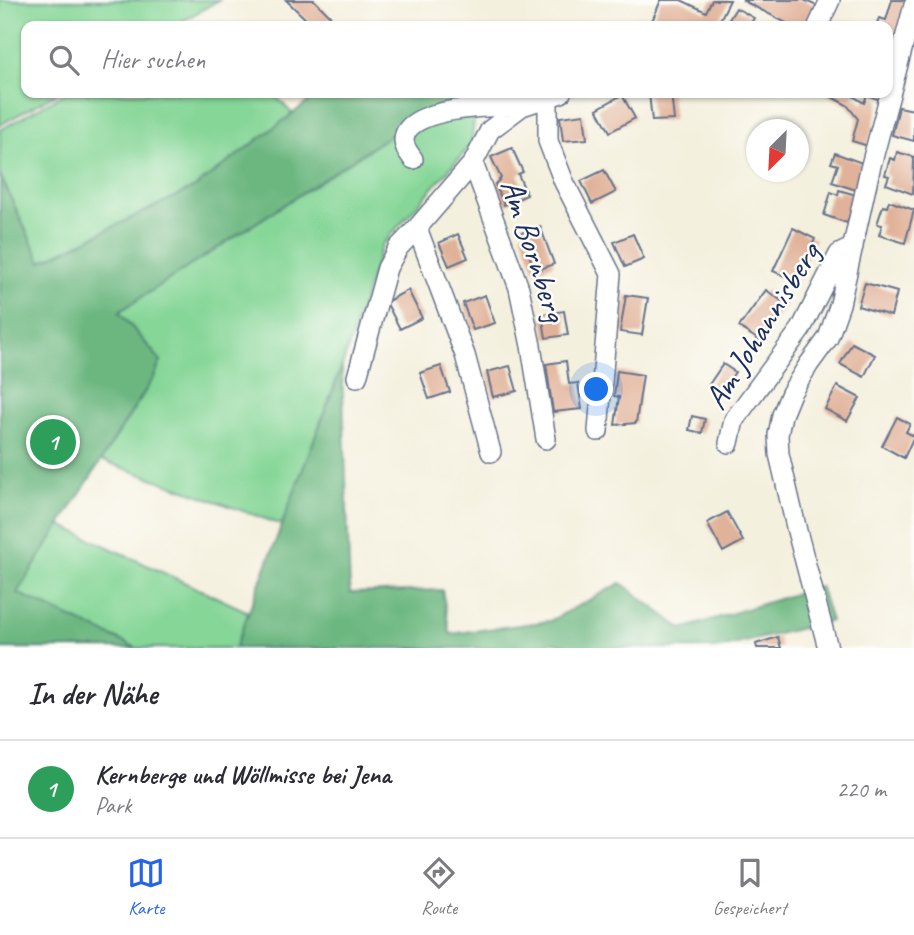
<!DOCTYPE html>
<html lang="de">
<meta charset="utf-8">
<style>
:root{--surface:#fff;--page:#f2f2f3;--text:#2b2b33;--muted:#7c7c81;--line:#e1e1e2;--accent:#2563eb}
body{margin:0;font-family:Caveat,sans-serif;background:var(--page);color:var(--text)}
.compass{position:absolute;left:746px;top:119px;width:63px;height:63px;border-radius:50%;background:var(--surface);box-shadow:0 2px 5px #0004;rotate:204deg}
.you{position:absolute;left:597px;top:390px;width:24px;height:24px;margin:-18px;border:5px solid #fff;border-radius:50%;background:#1a73e8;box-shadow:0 0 0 10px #1a73e833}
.badge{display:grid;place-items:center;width:46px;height:46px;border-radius:50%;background:var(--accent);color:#fff;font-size:23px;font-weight:700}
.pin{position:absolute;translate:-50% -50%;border:4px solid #fff;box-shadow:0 2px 7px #0006}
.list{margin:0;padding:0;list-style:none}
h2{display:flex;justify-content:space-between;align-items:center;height:91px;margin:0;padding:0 28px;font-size:30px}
h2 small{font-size:23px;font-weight:400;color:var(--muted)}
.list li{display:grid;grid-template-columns:46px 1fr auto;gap:21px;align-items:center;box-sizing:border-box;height:98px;padding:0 28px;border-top:2px solid var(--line)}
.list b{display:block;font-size:26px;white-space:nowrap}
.list p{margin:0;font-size:23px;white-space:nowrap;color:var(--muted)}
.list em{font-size:23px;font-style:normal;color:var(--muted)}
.icon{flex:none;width:38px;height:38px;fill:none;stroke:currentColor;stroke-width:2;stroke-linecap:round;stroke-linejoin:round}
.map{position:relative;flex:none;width:914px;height:648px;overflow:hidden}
.search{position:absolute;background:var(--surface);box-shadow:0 2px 5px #0004;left:21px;right:21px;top:21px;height:77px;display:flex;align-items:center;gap:18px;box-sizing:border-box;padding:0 24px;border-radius:14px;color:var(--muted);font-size:26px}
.sheet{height:189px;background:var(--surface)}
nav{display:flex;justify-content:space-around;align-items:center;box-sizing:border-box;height:98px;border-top:2px solid var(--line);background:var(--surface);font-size:19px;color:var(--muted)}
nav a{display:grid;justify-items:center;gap:4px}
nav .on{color:var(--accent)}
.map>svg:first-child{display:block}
</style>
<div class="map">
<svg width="914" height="648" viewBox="0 0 914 648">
<rect width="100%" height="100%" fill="#fdfcf7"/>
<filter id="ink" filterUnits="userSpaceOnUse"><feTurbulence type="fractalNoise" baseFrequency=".0143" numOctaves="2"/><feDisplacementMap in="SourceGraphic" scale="14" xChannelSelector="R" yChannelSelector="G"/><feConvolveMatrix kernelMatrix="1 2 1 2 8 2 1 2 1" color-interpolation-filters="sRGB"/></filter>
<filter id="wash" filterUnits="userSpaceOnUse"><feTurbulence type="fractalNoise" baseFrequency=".00686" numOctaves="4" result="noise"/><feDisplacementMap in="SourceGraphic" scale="28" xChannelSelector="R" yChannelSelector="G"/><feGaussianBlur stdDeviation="1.57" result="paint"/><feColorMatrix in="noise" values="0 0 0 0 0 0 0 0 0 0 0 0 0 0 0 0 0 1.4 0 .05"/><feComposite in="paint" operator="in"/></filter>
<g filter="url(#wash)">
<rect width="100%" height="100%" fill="#f4f0de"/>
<path fill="#85d697" stroke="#50827a" stroke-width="2" d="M0,0H219L174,26H26V93H57L0,125Z
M65,93H273L299,121L374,142L115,310L56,523L296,634L291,648H0V130Z
M476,106L471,145L382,245L342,366L282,525L101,460L154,377L161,361L118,312L391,135Z"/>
<path fill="#6cb780" stroke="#44736f" stroke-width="2" d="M320,93H464L476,106L391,135L119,312L161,361L154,377L17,593L137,648H0V175L41,262L195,187Z
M342,366L350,593L442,590L450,634L550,621L621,583L682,629L820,586L831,621L720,648H575L554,642L530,648H235Z"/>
<g id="blocks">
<path fill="#e1b29a" d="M286,0H314L332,18L323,26H313Z
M661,0H681L706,12L712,0H730L717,26H664L652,21Z
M742,0H804L821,8L812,26H792Z
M892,0H906L889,65L888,26H876L879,18L886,20Z
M736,8L754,18L749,26H725Z
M649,93H671L674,120L652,121Z
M824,93H855L853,96L864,103L867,95L880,100L868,146L852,141L858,119L847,105Z
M622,95L635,118L610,132L597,109Z
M899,107L914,110V141L892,135Z
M584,114L587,139L563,141L560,117Z
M512,148L523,172L518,174L527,195L504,205L495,184L501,178L491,157Z
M897,152L914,157L913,194L886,184L889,176L885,175L890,158L895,160Z
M835,153L865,164L856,190L832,182L838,165L831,163Z
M604,170L616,192L592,204L581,181Z
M839,190L856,195L847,223L824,215L831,192L838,195Z
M889,201L914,210L905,243L879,235L882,225L877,224L883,206L887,207Z
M540,226L554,264L535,271L521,233Z
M793,228L815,239L796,281L773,271Z
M458,234L468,258L449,266L439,243Z
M633,234L644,259L625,267L614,242Z
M865,283L897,292L891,316L858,306Z
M408,290L422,318L400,329L386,302Z
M766,290L786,304L760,341L739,327Z
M485,295L495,323L473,330L463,303Z
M626,295L648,298L642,335L620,332Z
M564,311L568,335L546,338L542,314Z
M852,343L875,355L864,377L840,364Z
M566,361L569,384L578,383L582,409L553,412L546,364Z
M723,364L735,372L719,395L708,386Z
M441,366L450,392L429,399L420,373Z
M510,366L517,391L493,397L487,372Z
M617,371L643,375L636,423L615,425L619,397L614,396Z
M837,386L860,398L847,421L825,409Z
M692,416L705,419L702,433L689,430Z
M897,417L910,424L906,432L914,436L904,458L882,446Z
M727,512L743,541L723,552L707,523Z
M778,637L781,648H757L756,644Z"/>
</g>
</g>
<g filter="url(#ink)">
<use href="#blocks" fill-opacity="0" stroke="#67738b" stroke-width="2"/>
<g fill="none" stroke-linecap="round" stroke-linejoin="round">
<defs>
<path id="minor" d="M818,26L830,0
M548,97V141L564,182L611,274L598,431
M413,159C409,153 404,148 404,140C405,106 497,106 522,106
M473,163L417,228L465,355L491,452
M357,377L387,268L398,248L417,228
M546,439L531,346L519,288L473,163L490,130L522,106L561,93
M729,443L734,420L801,329L839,254L853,247
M828,648L797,531L779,454L778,435L782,415L791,393L809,364L828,338L840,304L870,169L914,5"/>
</defs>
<use href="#minor" stroke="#67738b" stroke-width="22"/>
<use href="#minor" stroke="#fff" stroke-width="19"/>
</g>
</g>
<g text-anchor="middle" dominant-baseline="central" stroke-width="5" stroke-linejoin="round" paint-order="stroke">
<g font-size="33" fill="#1b2f5e" stroke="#fdfcf7">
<text transform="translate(534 250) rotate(72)">Am Bornberg</text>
<text transform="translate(762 326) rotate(-58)">Am Johannisberg</text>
</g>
</g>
</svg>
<svg class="compass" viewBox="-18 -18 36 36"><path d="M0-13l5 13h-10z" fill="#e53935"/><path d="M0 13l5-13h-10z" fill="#7c7c81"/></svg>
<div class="you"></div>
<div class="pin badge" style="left:53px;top:442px;background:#2e9e5b">1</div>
<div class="search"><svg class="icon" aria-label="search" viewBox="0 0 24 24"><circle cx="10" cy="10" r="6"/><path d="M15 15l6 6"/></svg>Hier suchen</div>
</div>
<section class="sheet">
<h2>In der Nähe<small></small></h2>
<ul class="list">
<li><span class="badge" style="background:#2e9e5b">1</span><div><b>Kernberge und Wöllmisse bei Jena</b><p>Park</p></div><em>220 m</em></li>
</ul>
</section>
<nav>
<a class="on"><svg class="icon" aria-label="map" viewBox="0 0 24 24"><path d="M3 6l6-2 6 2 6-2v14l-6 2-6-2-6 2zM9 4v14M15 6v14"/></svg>Karte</a>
<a><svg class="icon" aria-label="directions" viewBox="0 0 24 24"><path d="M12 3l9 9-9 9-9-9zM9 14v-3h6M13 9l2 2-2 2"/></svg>Route</a>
<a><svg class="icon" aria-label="saved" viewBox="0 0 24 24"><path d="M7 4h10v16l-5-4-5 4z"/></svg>Gespeichert</a>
</nav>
